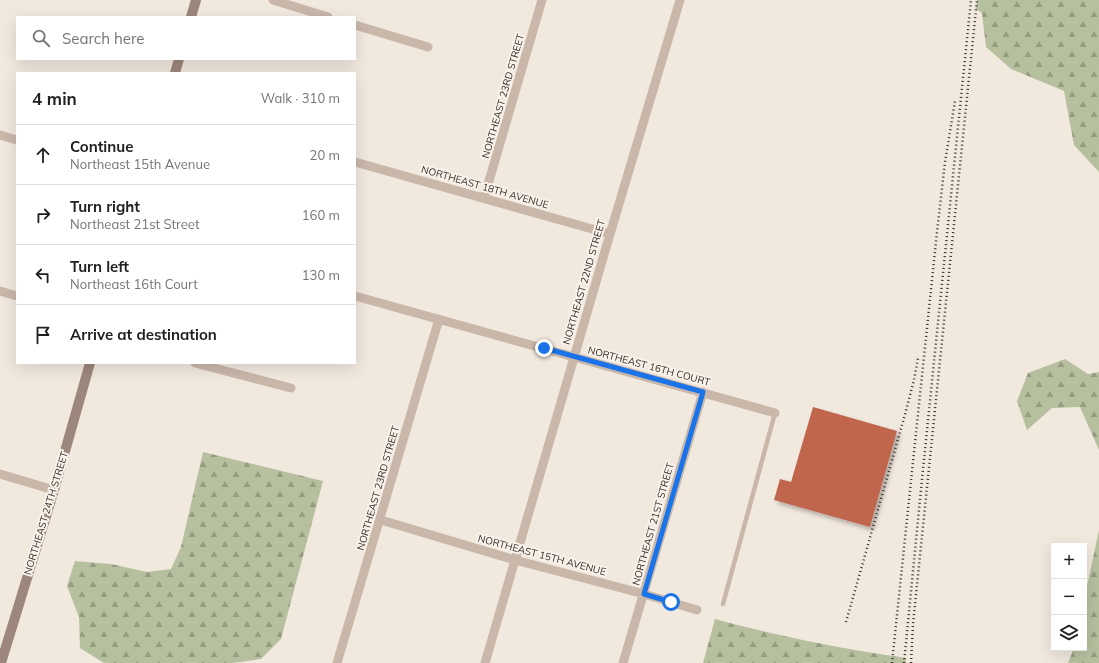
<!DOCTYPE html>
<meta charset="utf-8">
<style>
:root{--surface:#fff;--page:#f6f6f6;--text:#202124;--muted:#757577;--line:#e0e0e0}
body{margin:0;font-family:Mulish,sans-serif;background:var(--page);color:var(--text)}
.controls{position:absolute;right:12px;bottom:12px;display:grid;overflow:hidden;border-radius:0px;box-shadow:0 4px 16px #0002}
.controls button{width:36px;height:36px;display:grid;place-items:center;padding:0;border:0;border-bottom:1px solid var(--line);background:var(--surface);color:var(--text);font:20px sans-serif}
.stop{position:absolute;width:12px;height:12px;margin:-9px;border:3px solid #1a73e8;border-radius:50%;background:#fff}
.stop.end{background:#1a73e8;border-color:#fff;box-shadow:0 1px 4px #0008}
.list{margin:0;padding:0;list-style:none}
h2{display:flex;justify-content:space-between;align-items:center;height:52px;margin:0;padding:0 16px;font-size:17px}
h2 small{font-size:13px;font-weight:400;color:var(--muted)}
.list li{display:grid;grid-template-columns:26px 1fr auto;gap:12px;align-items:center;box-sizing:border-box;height:60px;padding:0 16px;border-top:1px solid var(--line)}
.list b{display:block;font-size:15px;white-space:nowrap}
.list p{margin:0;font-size:13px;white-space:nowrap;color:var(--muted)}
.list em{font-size:13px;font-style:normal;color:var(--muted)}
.icon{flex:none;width:22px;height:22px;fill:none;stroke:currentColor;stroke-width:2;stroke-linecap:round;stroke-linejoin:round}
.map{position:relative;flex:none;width:1099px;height:663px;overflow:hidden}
.search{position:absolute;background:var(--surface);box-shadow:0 4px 16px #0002;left:16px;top:16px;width:340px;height:44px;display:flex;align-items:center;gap:10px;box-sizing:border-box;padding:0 14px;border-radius:0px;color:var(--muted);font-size:15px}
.panel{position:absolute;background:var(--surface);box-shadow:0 4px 16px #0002;left:16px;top:72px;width:340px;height:292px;border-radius:0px}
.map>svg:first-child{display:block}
</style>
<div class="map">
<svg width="1099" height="663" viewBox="0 0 1099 663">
<defs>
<pattern id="forest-firs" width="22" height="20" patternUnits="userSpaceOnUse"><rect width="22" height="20" fill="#b6c09f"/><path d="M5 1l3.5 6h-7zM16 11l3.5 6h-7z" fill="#959c82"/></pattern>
<filter id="shadow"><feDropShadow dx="3.5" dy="3.5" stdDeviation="2" flood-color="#0004"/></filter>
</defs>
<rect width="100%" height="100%" fill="#f1e8de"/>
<path fill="url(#forest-firs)" d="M977,0H1099V172L1074,145L1064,91L1011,69L986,47L982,13L976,9Z
M1065,359L1088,374L1099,372V450L1080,407L1052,408L1027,430L1017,401L1028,373Z
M203,452L323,481L281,639L261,659L234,663H104L80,648L79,617L67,586L75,561L111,564L147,572L171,569L181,547Z
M1099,530V663H1068L1074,648H1084V600Z
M715,619C778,636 842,649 906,658V663H703Z"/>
<path fill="#c0664e" filter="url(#shadow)" d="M813,407L897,431L870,527L774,500L780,479L791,482Z"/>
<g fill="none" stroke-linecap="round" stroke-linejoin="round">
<path stroke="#c9b7aa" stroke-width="4.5" d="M723,604L775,413"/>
<path stroke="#c9b7aa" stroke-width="9" d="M273,0L328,17
M355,25L428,47
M0,135L17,140
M355,162L610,234
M484,198L542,0
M0,291L17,296
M355,296L775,413
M195,363L291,388
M0,474L54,490
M381,520L515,560L644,594L697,610
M337,663L439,319
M485,663L610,234L680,0
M623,663L703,392"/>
<path stroke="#9d877c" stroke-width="10" d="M191,17L196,0
M175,73L179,59
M1,663L54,490L90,363"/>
<path stroke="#372d29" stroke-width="2.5" stroke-dasharray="1 3" stroke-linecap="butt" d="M846,622L906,411L914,380L918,358
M892,663L937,232L945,162L955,101
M904,663L922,479L971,0
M911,663L913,624L977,0"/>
</g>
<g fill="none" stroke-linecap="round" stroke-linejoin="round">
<path stroke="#1a73e8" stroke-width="5" d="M544,348L703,392L644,594L671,602"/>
</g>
<g text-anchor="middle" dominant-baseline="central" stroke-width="4" stroke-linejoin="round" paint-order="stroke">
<g font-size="10" fill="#372d29" stroke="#f9f2ea">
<text transform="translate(503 96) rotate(-74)">NORTHEAST 23RD STREET</text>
<text transform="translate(485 187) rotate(16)">NORTHEAST 18TH AVENUE</text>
<text transform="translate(584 282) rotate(-74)">NORTHEAST 22ND STREET</text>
<text transform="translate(649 366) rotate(15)">NORTHEAST 16TH COURT</text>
<text transform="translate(378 488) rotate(-74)">NORTHEAST 23RD STREET</text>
<text transform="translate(46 513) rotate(-73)">NORTHEAST 24TH STREET</text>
<text transform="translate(653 524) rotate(-74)">NORTHEAST 21ST STREET</text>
<text transform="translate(542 555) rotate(15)">NORTHEAST 15TH AVENUE</text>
</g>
</g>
</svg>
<div class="controls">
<button>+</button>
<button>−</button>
<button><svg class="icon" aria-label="layers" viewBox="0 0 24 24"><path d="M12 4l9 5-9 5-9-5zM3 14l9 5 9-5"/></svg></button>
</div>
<div class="stop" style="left:671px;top:602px"></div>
<div class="stop end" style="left:544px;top:348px"></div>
<div class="search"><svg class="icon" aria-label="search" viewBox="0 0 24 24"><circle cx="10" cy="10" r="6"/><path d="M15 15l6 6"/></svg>Search here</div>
<section class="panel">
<h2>4 min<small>Walk · 310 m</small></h2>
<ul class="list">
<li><svg class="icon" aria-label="ahead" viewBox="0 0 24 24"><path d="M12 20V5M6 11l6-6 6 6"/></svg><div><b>Continue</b><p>Northeast 15th Avenue</p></div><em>20 m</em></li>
<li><svg class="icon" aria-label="right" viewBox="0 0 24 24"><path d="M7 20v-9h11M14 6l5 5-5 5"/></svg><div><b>Turn right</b><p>Northeast 21st Street</p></div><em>160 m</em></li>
<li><svg class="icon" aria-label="left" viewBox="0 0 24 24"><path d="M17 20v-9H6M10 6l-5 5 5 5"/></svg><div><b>Turn left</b><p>Northeast 16th Court</p></div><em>130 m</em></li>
<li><svg class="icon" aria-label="arrive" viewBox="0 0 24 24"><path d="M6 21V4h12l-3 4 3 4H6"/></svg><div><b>Arrive at destination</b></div></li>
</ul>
</section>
</div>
